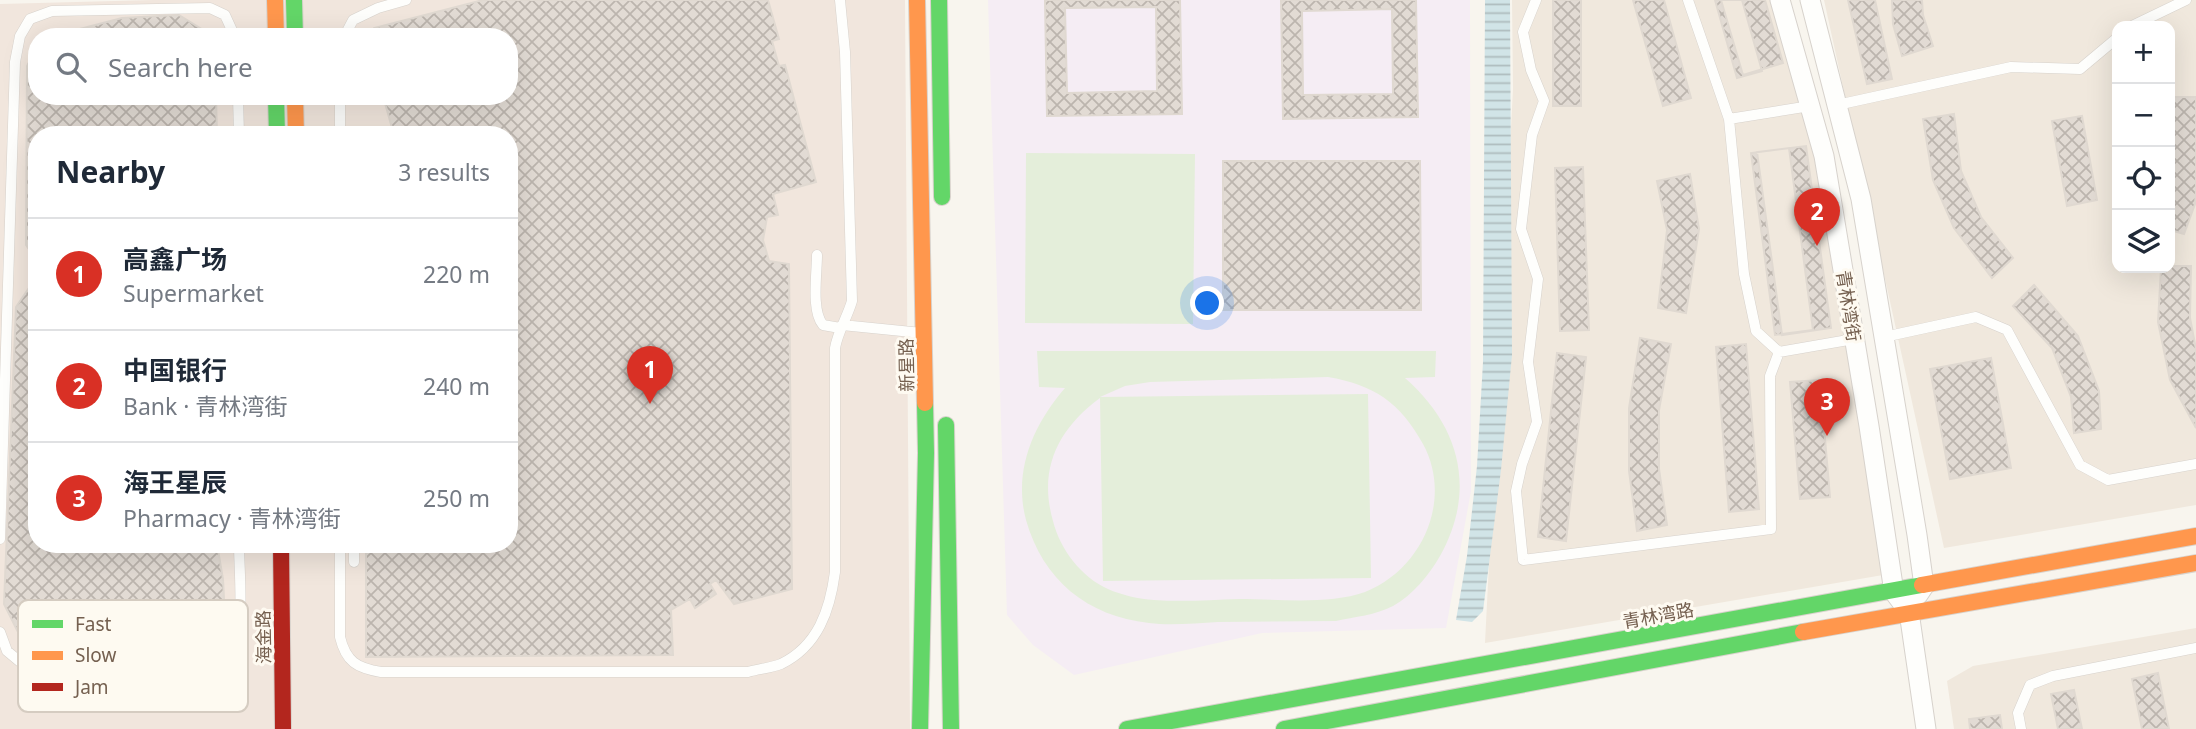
<!DOCTYPE html>
<meta charset="utf-8">
<style>
:root{--surface:#fff;--page:#f6f6f7;--text:#1f2937;--muted:#747a83;--line:#e0e1e3;--accent:#d93025}
body{margin:0;font-family:"Noto Sans","Noto Sans SC",sans-serif;background:var(--page);color:var(--text)}
.controls{position:absolute;right:21px;top:21px;display:grid;overflow:hidden;border-radius:14px;box-shadow:0 7px 28px #0002}
.controls button{width:63px;height:63px;display:grid;place-items:center;padding:0;border:0;border-bottom:2px solid var(--line);background:var(--surface);color:var(--text);font:35px sans-serif}
.you{position:absolute;left:1208px;top:304px;width:24px;height:24px;margin:-18px;border:5px solid #fff;border-radius:50%;background:#1a73e8;box-shadow:0 0 0 10px #1a73e833}
.badge{display:grid;place-items:center;width:46px;height:46px;border-radius:50%;background:var(--accent);color:#fff;font-size:23px;font-weight:700}
.pin{position:absolute;translate:-50% -58px;filter:drop-shadow(0 2px 4px #0008)}
.pin::after{content:'';position:absolute;top:37px;width:24px;height:21px;background:inherit;clip-path:polygon(0 0,100% 0,50% 100%)}
.list{margin:0;padding:0;list-style:none}
h2{display:flex;justify-content:space-between;align-items:center;height:91px;margin:0;padding:0 28px;font-size:30px}
h2 small{font-size:23px;font-weight:400;color:var(--muted)}
.list li{display:grid;grid-template-columns:46px 1fr auto;gap:21px;align-items:center;box-sizing:border-box;height:112px;padding:0 28px;border-top:2px solid var(--line)}
.list b{display:block;font-size:26px;white-space:nowrap}
.list p{margin:0;font-size:23px;white-space:nowrap;color:var(--muted)}
.list em{font-size:23px;font-style:normal;color:var(--muted)}
.icon{flex:none;width:38px;height:38px;fill:none;stroke:currentColor;stroke-width:2;stroke-linecap:round;stroke-linejoin:round}
.map{position:relative;flex:none;width:2196px;height:729px;overflow:hidden}
.search{position:absolute;background:var(--surface);box-shadow:0 7px 28px #0002;left:28px;top:28px;width:490px;height:77px;display:flex;align-items:center;gap:18px;box-sizing:border-box;padding:0 24px;border-radius:28px;color:var(--muted);font-size:26px}
.panel{position:absolute;background:var(--surface);box-shadow:0 7px 28px #0002;left:28px;top:126px;width:490px;height:427px;border-radius:28px}
.map>svg:first-child{display:block}
</style>
<div class="map">
<svg width="2196" height="729" viewBox="0 0 2196 729">
<defs>
<pattern id="water-rules" width="6" height="5" patternUnits="userSpaceOnUse" patternTransform="scale(1.75)"><rect width="6" height="5" fill="#d1e4e7"/><path d="M0 2.5h6" fill="none" stroke="#aebcbe"/></pattern>
<pattern id="building-cross-hatch" width="8" height="8" patternUnits="userSpaceOnUse" patternTransform="scale(1.75)"><rect width="8" height="8" fill="#e2dbd4"/><path d="M0 0l8 8M0 8l8-8" fill="none" stroke="#bcb5ae"/></pattern>
</defs>
<rect width="100%" height="100%" fill="#f8f5ee"/>
<path fill="#f0e8dd" fill-rule="evenodd" d="M1512,0H1770L1814,151L1834,264L1883,575L1485,643L1513,89Z
M1824,0H2196V505L1944,548ZM2117,26H2170V268H2117Z
M2196,628V729H1954L1947,681L1973,666Z"/>
<path fill="#f1e6dd" fill-rule="evenodd" d="M153,0H905L910,729H0V4ZM37,37H509V96H37ZM37,135H509V544H37Z"/>
<path fill="#f5edf4" d="M988,0H1470L1471,491L1446,628L1262,633L1074,675L1033,645L1007,615Z"/>
<path fill="#e4eeda" fill-rule="evenodd" d="M1026,153L1195,154L1193,324L1025,323Z
M1037,351H1436L1435,377L1405,378C1460,426 1477,490 1440,556C1429,575 1413,595 1393,606C1376,615 1354,617 1336,621C1297,621 1257,622 1218,622C1196,623 1171,626 1149,623C1087,616 1043,580 1026,520C1013,471 1033,425 1065,388L1039,387ZM1328,377C1374,385 1400,402 1423,444C1453,499 1423,569 1365,592C1329,605 1277,599 1239,599C1211,600 1182,602 1154,600C1139,599 1121,595 1108,589C1081,577 1060,549 1053,521C1038,469 1058,429 1100,398L1103,581L1371,578L1368,394L1100,397L1125,386L1150,382Z"/>
<path fill="url(#water-rules)" d="M1485,0H1510L1512,355L1501,470L1483,611L1472,622L1456,620L1467,556L1477,466L1483,362Z"/>
<path fill="url(#building-cross-hatch)" stroke="#e0d9d1" stroke-width="2" fill-rule="evenodd" d="M483,0H768L779,39L772,41L779,66L785,65L816,182L773,194L778,215L767,217L763,240L769,261L789,264L792,589L734,604L716,580L710,584L716,594L695,608L690,599L671,610L673,655L366,657V544H509V135H394L383,96H509V37H370L374,28Z
M1045,0H1180L1182,114L1047,116ZM1156,7L1157,91L1067,93L1065,8Z
M1281,0H1416L1418,117L1283,119ZM1392,9L1393,94L1303,95L1302,11Z
M1553,0H1581V106H1553Z
M1633,0H1664L1691,98L1663,106Z
M1715,0H1742L1762,71L1737,78Z
M1721,0H1765L1783,63L1743,75Z
M1848,0H1875L1892,79L1867,84Z
M1892,0H1922L1923,15L1933,46L1902,56L1893,24Z
M179,15L203,30L205,37H49L122,18Z
M37,47V96H216L217,135H37V261L26,245L27,66Z
M2170,97H2196V191L2195,204L2184,234L2170,230L2172,135Z
M1954,114L1961,171L1981,217L2013,258L1992,278L1954,228L1933,180L1923,119Z
M2082,116L2097,200L2067,206L2052,121Z
M1806,146L1831,328L1782,335L1757,152Z
M1789,148L1813,330L1775,335L1751,153Z
M1223,161H1420L1421,310H1223Z
M1583,167L1589,330L1560,331L1555,168Z
M1690,174L1699,229L1686,313L1658,308L1667,230L1657,181Z
M2170,266H2191L2190,318L2196,349V428L2170,380L2158,322L2161,268Z
M37,276V544H217L223,579L226,636L213,670L192,673L52,658L18,632L4,604L16,307Z
M2034,285L2078,336L2099,391L2101,429L2074,433L2071,397L2052,348L2013,306Z
M1640,338L1671,344L1659,410V469L1667,525L1637,531L1629,471V408Z
M1746,344L1759,509L1729,512L1716,347Z
M1557,353L1586,357L1566,541L1538,537Z
M1991,358L2011,468L1950,479L1930,369Z
M1820,380L1830,497L1800,499L1790,382Z
M2158,673L2169,729H2142L2132,679Z
M2074,690L2082,729H2058L2051,694Z
M2000,715L2002,729H1970L1969,719Z"/>
<g fill="none" stroke-linecap="round" stroke-linejoin="round">
<defs>
<path id="lane" d="M1536,0L1523,32L1531,70L1544,101L1532,135L1521,229L1538,279L1528,362L1537,422L1522,464L1516,491L1523,560L1771,529L1770,376L1779,352L1854,339
M1688,0L1729,119L1810,106
M2132,26L2186,0
M344,37L353,20L378,8L406,0
M238,96L239,135
M1837,105L2011,67L2080,69L2117,38
M1729,119L1744,274L1756,331L1779,352
M340,135V96
M817,255C817,274 811,311 823,325L840,328
M842,325L922,333
M1884,337L1976,317L2007,330L2080,465L2108,480L2196,464
M0,539L15,62L20,36L30,19L52,11L210,8L225,15L235,37
M340,544V637C346,662 357,668 381,672H748C758,669 771,668 781,664C818,646 830,610 835,572V348C838,331 847,318 852,301L845,52L840,0
M354,544V562
M0,632L7,651L25,666L55,674L203,683C209,681 218,679 223,674C248,651 239,577 239,544
M2021,729L2018,713L2030,685L2053,676L2196,648"/>
<path id="street" d="M1780,0L1824,156L1869,426L1894,592L1909,612L1926,729
M1810,0L1861,199L1917,535L1924,586L1918,595"/>
<path id="fast" d="M294,0L295,37
M939,0L942,197
M276,96L277,135
M946,425L951,729
M920,729L926,453L925,403
M1127,729L1922,585
M1284,729L1803,632"/>
<path id="slow" d="M275,0L276,37
M917,0L925,403
M295,96L296,135
M1922,585L2196,536
M1803,632L2196,563"/>
<path id="jam" d="M281,544L283,729"/>
</defs>
<use href="#lane" stroke="#d7d2cc" stroke-width="11"/>
<use href="#street" stroke="#d7d2cc" stroke-width="21"/>
<use href="#fast" stroke="#d8d2cc" stroke-width="18"/>
<use href="#slow" stroke="#d8d2cc" stroke-width="18"/>
<use href="#jam" stroke="#d8d2cc" stroke-width="18"/>
<use href="#lane" stroke="#fefefc" stroke-width="10"/>
<use href="#street" stroke="#fefefc" stroke-width="19"/>
<use href="#fast" stroke="#63d668" stroke-width="16"/>
<use href="#slow" stroke="#ff974d" stroke-width="16"/>
<use href="#jam" stroke="#b3261e" stroke-width="16"/>
</g>
<g text-anchor="middle" dominant-baseline="central" stroke-width="6" stroke-linejoin="round" paint-order="stroke">
<g font-size="18" fill="#756050" stroke="#fefaf1">
<text transform="translate(1849 306) rotate(81)">青林湾街</text>
<text transform="translate(906 365) rotate(-91)">新星路</text>
<text transform="translate(1658 615) rotate(-10)">青林湾路</text>
<text transform="translate(263 637) rotate(-91)">海金路</text>
</g>
</g>
<rect x="18" y="600" width="230" height="112" rx="10" fill="#fefaf1" stroke="#d5ccc1" stroke-width="2"/>
<rect x="32" y="620" width="31" height="8" fill="#63d668"/>
<rect x="32" y="651" width="31" height="9" fill="#ff974d"/>
<rect x="32" y="683" width="31" height="8" fill="#b3261e"/>
<g font-size="19" fill="#756050">
<text x="75" y="631">Fast</text>
<text x="75" y="662">Slow</text>
<text x="75" y="694">Jam</text>
</g>
</svg>
<div class="controls">
<button>+</button>
<button>−</button>
<button><svg class="icon" aria-label="locate" viewBox="0 0 24 24"><circle cx="12" cy="12" r="6"/><path d="M12 2v4M12 18v4M2 12h4M18 12h4"/></svg></button>
<button><svg class="icon" aria-label="layers" viewBox="0 0 24 24"><path d="M12 4l9 5-9 5-9-5zM3 14l9 5 9-5"/></svg></button>
</div>
<div class="you"></div>
<div class="pin badge" style="left:650px;top:404px">1</div>
<div class="pin badge" style="left:1817px;top:246px">2</div>
<div class="pin badge" style="left:1827px;top:436px">3</div>
<div class="search"><svg class="icon" aria-label="search" viewBox="0 0 24 24"><circle cx="10" cy="10" r="6"/><path d="M15 15l6 6"/></svg>Search here</div>
<section class="panel">
<h2>Nearby<small>3 results</small></h2>
<ul class="list">
<li><span class="badge">1</span><div><b>高鑫广场</b><p>Supermarket</p></div><em>220 m</em></li>
<li><span class="badge">2</span><div><b>中国银行</b><p>Bank · 青林湾街</p></div><em>240 m</em></li>
<li><span class="badge">3</span><div><b>海王星辰</b><p>Pharmacy · 青林湾街</p></div><em>250 m</em></li>
</ul>
</section>
</div>
